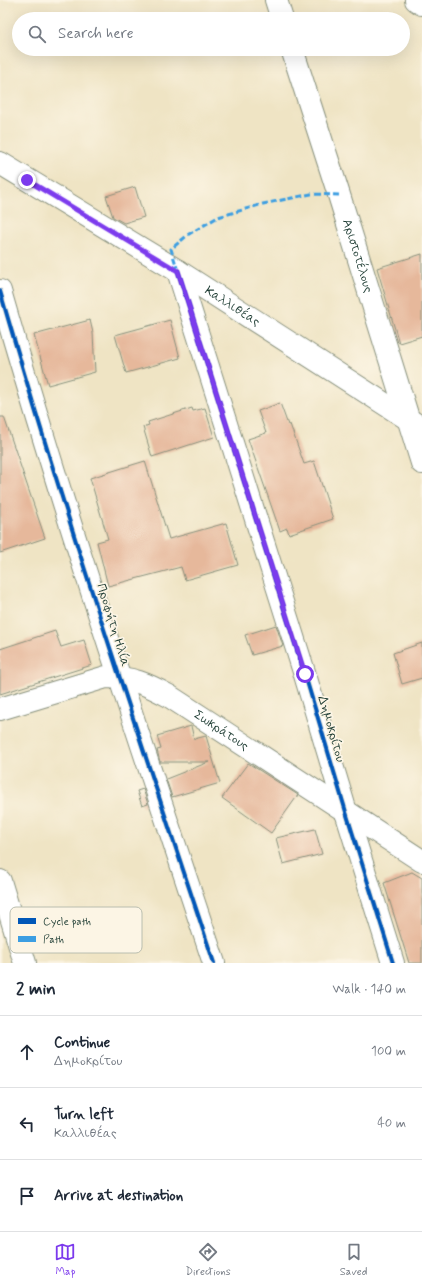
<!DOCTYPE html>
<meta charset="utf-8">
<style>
:root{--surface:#fff;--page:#f2f2f3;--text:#1f2937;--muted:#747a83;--line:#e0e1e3;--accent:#7c3aed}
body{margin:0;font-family:Mynerve,sans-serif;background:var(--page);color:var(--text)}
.stop{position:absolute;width:12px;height:12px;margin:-9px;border:3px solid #7c3aed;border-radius:50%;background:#fff}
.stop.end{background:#7c3aed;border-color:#fff;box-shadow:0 1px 4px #0008}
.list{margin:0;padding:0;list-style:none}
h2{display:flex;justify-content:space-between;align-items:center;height:52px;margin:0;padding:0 16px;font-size:17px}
h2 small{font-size:13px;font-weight:400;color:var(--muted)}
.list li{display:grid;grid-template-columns:26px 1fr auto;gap:12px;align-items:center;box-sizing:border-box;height:72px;padding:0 16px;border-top:1px solid var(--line)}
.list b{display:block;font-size:15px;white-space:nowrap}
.list p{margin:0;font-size:13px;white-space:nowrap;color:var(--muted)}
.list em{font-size:13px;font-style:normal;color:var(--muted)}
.icon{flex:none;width:22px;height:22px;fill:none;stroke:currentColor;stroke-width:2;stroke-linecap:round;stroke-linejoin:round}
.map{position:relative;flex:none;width:422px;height:963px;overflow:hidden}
.search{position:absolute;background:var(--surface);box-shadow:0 4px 16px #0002;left:12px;right:12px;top:12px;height:44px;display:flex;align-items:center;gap:10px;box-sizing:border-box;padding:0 14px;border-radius:22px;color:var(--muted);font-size:15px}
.sheet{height:268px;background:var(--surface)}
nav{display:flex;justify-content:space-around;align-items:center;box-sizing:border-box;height:56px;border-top:1px solid var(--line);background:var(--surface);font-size:11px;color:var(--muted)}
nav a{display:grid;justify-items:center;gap:2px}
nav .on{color:var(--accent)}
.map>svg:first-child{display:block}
</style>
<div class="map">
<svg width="422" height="963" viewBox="0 0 422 963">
<rect width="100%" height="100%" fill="#fcf5e5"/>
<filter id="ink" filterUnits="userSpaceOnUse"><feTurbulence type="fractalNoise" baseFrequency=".025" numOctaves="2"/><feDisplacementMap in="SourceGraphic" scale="8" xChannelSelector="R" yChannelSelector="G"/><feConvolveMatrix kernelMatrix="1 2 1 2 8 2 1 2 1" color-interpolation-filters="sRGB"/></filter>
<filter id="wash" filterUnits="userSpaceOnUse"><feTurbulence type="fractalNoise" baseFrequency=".012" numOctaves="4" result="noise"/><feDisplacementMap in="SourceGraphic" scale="16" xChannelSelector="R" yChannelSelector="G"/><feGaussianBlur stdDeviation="0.9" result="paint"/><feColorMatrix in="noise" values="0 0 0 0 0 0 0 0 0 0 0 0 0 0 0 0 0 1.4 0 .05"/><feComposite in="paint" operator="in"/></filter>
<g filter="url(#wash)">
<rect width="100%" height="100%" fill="#efe4c4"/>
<g id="blocks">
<path fill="#e6b89b" d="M135,187L144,217L124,223L113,217L106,196Z
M422,254V336L399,343L377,268Z
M90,320L93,333L95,372L48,385L34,335Z
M170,320L180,358L126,373L115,335Z
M280,403L288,425L290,424L304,464L314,461L333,519L289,534L287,528L280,531L248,439L266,433L258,411Z
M192,408L193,411L205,408L214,437L152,457L143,427L149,425L148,422Z
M0,417H4L45,538L0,553Z
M145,461L169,539L226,523L238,565L185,580L181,567L108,586L97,542L108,539L90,478Z
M276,625L283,646L252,655L245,635Z
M55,631L61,647L84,640L92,665L0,694V649Z
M422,643V678L402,684L393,653Z
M191,726L194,739L206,736L220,783L172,797L166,779L209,762H160L157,750L161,749L157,736Z
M248,763L298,795L271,833L222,798Z
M143,789L148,804L142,806L137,791Z
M315,829L322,854L283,864L276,838Z
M412,872L422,878V963H409L384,883Z"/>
</g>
</g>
<g filter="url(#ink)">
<use href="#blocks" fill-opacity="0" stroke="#87907c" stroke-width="1"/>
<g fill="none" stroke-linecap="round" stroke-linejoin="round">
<defs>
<g id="minor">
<path d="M276,0L282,19"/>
<path d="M416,0L422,4"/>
<path id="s1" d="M292,49L339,195L422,463"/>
<path id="s2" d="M0,163L178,271L422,428"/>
<path d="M178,271L305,675L346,812L393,963"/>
<path d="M0,291C65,517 140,740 214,963"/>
<path id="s3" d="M0,709L106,677C131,677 147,684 169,696L422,861"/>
<path d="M0,881L25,963"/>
</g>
</defs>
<use href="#minor" stroke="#87907c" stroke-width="24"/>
<use href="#minor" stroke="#fff" stroke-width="22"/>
<path stroke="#3c9ee2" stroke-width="3" stroke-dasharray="6 3" stroke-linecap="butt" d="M178,271L171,249L189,234L218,217L263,204L311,194L339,195"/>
<defs>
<path id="cycleway" d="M178,271L305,675L346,812L393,963
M0,291C65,517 140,740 214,963"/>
</defs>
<use href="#cycleway" stroke="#fcf5e5" stroke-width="6"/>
<use href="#cycleway" stroke="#0057b8" stroke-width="4"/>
</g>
</g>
<g fill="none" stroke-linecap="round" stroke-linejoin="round" filter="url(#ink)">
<path stroke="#7c3aed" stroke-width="5" d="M27,180L178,271L305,674"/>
</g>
<g text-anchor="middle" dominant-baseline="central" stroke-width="3.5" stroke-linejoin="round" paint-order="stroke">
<g font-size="13" fill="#1f3d34" stroke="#fcf5e5">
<text stroke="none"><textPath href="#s1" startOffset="217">Αριστοτέλους</textPath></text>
<text stroke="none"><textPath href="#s2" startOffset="273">Καλλιθέας</textPath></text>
<text transform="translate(113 625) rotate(73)">Προφήτη Ηλία</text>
<text transform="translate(331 729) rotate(74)">Δημοκρίτου</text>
<text stroke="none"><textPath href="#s3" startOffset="240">Σωκράτους</textPath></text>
</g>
</g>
<rect x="10" y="907" width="132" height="46" rx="6" fill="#fcf5e5" stroke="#babeb0" stroke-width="1"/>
<rect x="18" y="918" width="18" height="6" fill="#0057b8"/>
<rect x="18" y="936" width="18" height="6" fill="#3c9ee2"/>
<g font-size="11" fill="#1f3d34">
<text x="43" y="925">Cycle path</text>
<text x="43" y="943">Path</text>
</g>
</svg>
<div class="stop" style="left:305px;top:674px"></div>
<div class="stop end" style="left:27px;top:180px"></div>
<div class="search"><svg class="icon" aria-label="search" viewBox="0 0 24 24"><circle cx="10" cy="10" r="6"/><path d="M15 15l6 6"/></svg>Search here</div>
</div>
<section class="sheet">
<h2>2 min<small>Walk · 140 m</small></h2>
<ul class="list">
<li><svg class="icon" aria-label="ahead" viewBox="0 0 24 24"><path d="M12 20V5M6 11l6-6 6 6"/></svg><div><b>Continue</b><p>Δημοκρίτου</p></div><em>100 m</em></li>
<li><svg class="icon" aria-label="left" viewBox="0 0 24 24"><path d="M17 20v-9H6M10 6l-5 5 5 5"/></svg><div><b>Turn left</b><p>Καλλιθέας</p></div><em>40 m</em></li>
<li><svg class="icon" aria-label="arrive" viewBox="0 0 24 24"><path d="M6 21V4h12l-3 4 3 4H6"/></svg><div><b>Arrive at destination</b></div></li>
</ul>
</section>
<nav>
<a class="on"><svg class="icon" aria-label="map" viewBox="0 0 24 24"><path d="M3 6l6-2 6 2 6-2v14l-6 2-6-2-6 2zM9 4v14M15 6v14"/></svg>Map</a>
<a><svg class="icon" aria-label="directions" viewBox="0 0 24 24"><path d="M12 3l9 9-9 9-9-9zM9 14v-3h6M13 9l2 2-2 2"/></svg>Directions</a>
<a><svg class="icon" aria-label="saved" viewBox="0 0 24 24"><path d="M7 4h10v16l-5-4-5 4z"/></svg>Saved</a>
</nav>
